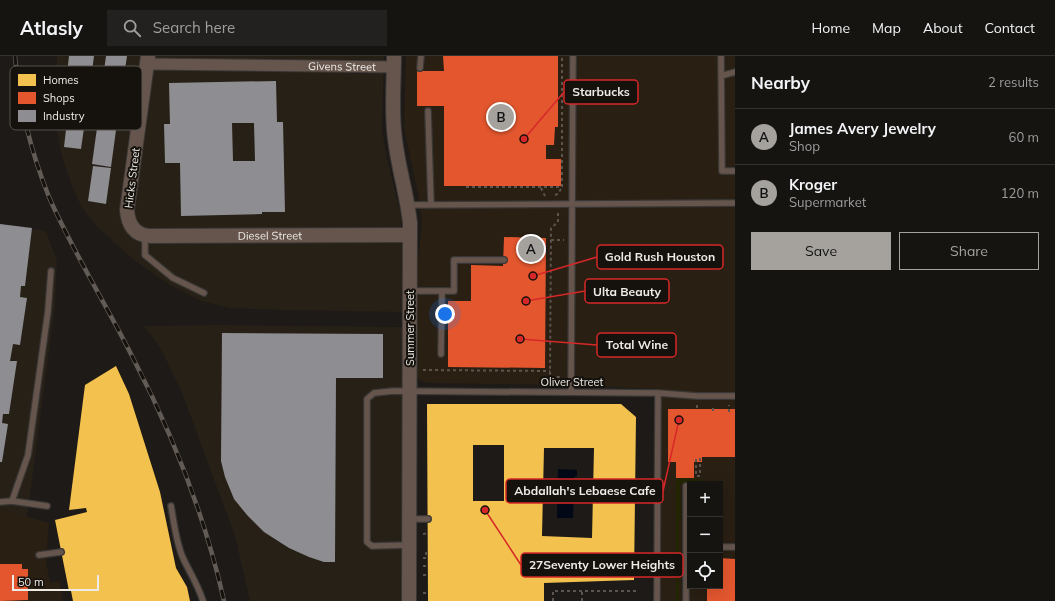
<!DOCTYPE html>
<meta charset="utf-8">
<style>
:root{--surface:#161411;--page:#23211f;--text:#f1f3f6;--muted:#9e9e9f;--line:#353331;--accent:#a5a29e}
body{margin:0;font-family:Mulish,sans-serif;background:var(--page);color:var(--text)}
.controls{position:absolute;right:12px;bottom:12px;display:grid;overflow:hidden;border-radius:0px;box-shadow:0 4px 16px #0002}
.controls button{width:36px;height:36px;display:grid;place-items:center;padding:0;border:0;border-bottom:1px solid var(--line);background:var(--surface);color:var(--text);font:20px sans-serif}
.scale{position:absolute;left:12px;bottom:10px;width:87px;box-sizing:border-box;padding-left:4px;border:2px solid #eeebe7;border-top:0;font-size:11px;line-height:14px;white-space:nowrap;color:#eeebe7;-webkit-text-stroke:3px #15110c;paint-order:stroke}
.you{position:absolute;left:445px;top:258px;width:14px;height:14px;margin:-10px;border:3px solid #fff;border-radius:50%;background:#1a73e8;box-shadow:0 0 0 6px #1a73e833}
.badge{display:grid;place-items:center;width:26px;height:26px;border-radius:50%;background:var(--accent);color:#111;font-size:13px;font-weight:700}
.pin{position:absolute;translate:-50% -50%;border:2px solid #fff;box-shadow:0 1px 4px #0006}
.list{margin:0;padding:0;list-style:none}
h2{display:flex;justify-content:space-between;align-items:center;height:52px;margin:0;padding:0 16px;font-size:17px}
h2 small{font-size:13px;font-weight:400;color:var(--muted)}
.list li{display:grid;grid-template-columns:26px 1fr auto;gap:12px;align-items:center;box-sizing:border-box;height:56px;padding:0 16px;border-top:1px solid var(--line)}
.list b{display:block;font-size:15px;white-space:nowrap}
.list p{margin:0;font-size:13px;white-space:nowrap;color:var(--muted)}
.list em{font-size:13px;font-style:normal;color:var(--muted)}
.actions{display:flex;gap:8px;padding:12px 16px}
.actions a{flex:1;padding:9px 0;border:1px solid var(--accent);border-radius:0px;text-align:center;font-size:14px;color:var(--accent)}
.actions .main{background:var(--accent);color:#111}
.icon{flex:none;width:22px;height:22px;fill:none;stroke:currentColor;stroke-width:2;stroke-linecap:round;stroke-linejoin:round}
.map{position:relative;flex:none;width:735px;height:545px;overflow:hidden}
header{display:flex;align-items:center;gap:24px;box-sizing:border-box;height:56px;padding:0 20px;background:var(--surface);border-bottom:1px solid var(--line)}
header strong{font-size:19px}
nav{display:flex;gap:22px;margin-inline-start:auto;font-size:14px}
.search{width:280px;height:36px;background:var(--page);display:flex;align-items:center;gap:10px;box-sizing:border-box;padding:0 14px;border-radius:0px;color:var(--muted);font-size:15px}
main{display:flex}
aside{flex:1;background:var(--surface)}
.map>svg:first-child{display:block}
</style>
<header>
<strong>Atlasly</strong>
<div class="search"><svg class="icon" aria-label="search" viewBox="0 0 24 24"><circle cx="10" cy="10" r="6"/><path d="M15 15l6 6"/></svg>Search here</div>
<nav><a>Home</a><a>Map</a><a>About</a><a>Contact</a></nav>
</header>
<main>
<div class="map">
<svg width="735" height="545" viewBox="0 0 735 545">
<rect width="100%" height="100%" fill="#1d1a17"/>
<path fill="#291f13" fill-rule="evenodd" d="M406,0H735V545H661L662,333L562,329L426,327L419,324L418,322V206L422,166L418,138L404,72ZM690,428H720V530H690Z
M0,453L49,467L46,505L50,527L59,525L63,545H0Z"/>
<path fill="#272017" d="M57,0H384L382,72L386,99L401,159L404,256L283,254L231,252L201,245L170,229L134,204L95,169L81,150L72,130L62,101L57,73Z
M0,168L46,175L57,205L55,251L27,461L0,453Z
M219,269L402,271L401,545H250L235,480L182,337L161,293L144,270Z"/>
<path fill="#222603" d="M676,422L702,423V428H690L689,430V427L680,428L681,463H679V545H676Z"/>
<path fill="#030816" d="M558,413L577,414V420L574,421L573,462H557Z"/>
<path fill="#f2c14e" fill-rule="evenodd" d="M116,310L129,338L160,436L176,512L187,531L190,545H73L71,535H69L55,464L87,456L86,452L69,454L85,329Z
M427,348H621L636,361L634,524L544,527V545H428ZM473,389H504V445H473ZM544,392H594L592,482L542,480Z"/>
<path fill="#e4572e" d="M443,0H558V71H555L554,89H546V103H561V130H444V50H417V15H444Z
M504,181L546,182L545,312L448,311V245H471V209L503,210Z
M668,353H735V401H702V406H694V422H676V406H668Z
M720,502L735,503V545H707V530H720Z
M0,508H22V513H28V544L0,545Z"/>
<path fill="#8d8d92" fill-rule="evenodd" d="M69,0H94L87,55L63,52Z
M106,0H127L118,61L98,58Z
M276,25L277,66H283L285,156H262V158L181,160L180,107H165L164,68H170L169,27ZM232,67H254L255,105H233Z
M68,56L86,58L81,93L64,91Z
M97,72L116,74L111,111L92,108Z
M93,110L111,112L106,148L88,145Z
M0,168L32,172L25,230H21L20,241L27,242L20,289L13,288L10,305H17L9,358H3L2,367L8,368L2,406H0Z
M222,277L383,278V322H336L335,506H324L309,501L289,492L264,476L247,459L234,443L225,421L221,405Z"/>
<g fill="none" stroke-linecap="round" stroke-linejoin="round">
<defs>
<path id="service" d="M721,0L722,115H735
M420,12L421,0
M721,20L735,16
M428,55L431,148
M408,149L735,147
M145,180V199L173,222L204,237
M411,235H454V204H504
M441,298L442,235
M571,336L573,0
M686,430V545
M12,445L47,450
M0,446L12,445L28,399L48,255L51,215
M171,450C174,467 176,486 183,502C190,517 198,529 203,545
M410,463H428
M409,489L372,490L367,486V343L374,337L393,335L658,337L697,340H735
M720,491H735
M39,499L61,496
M657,545L658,337"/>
<g id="minor">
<path id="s1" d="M146,8L394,11"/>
</g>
<g id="tertiary">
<path id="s2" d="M148,0L127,154C128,168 134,180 151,180L410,179"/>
<path d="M394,0C394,27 391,56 395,83C398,111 407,138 410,167L409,545"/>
</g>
</defs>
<use href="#service" stroke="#393735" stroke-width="8"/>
<use href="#minor" stroke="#393735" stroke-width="13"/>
<use href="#tertiary" stroke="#393735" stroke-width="16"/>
<path stroke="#5d544e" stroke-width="2" stroke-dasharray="3 3" stroke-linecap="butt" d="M466,131H562V0
M541,132L545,140
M555,139L558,138L562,131
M558,157V166L551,172L550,321H562
M551,184H564
M423,314L550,315
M697,349V355
M713,355V349
M729,356V349
M696,403V420H700V399
M423,478L428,477
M423,502H426V497H428
M423,510H428
M423,519H428
M423,537H428
M553,545V535H636
M582,545V535"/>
<use href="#service" stroke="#65554d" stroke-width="5.5"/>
<use href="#minor" stroke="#65554d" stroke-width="11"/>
<use href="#tertiary" stroke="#65554d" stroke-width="14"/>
<defs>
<path id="rail" d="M15,0C19,48 31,96 49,141C73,196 106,248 133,302C173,379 205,460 224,545"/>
</defs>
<use href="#rail" stroke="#625a55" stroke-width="4.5"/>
<use href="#rail" stroke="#15110c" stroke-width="3" stroke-dasharray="9" stroke-linecap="butt"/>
</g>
<g text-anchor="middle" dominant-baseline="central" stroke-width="4" stroke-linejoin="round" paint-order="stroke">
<g font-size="11" fill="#eeebe7" stroke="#15110c">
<text stroke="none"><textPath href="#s1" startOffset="196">Givens Street</textPath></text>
<text transform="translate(132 122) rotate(-83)">Hicks Street</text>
<text stroke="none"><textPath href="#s2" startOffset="314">Diesel Street</textPath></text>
<text transform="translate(410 272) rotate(-90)">Summer Street</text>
<text x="572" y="326">Oliver Street</text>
</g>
</g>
<rect x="10" y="10" width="132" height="64" rx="6" fill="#15110c" stroke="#56524e" stroke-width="1"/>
<rect x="18" y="18" width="18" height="12" fill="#f2c14e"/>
<rect x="18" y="36" width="18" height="12" fill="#e4572e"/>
<rect x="18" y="54" width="18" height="12" fill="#8d8d92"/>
<g font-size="11" fill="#eeebe7">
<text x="43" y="28">Homes</text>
<text x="43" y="46">Shops</text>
<text x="43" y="64">Industry</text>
</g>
<path fill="none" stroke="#d62828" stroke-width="1.5" d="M524 83L564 36M533 220L597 201M526 245L585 235M520 283L597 289M679 364L663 435M485 454L521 509"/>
<g fill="#d62828" stroke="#15110c" stroke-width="1.5">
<circle cx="524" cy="83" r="4"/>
<circle cx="533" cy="220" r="4"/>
<circle cx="526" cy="245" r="4"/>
<circle cx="520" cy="283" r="4"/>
<circle cx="679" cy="364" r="4"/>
<circle cx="485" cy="454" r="4"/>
</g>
<g fill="#15110c" stroke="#d62828" stroke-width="1.5">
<rect x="564" y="24" width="74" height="24" rx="4"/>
<rect x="597" y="189" width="126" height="24" rx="4"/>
<rect x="585" y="223" width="84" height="24" rx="4"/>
<rect x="597" y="277" width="79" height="24" rx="4"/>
<rect x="506" y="423" width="157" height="24" rx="4"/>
<rect x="521" y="497" width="162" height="24" rx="4"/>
</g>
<g font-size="12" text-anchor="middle" font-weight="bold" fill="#eeebe7">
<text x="601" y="40">Starbucks</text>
<text x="660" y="205">Gold Rush Houston</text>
<text x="627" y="240">Ulta Beauty</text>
<text x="637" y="293">Total Wine</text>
<text x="585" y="439">Abdallah's Lebaese Cafe</text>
<text x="602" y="513">27Seventy Lower Heights</text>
</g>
</svg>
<div class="controls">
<button>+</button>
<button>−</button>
<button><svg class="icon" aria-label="locate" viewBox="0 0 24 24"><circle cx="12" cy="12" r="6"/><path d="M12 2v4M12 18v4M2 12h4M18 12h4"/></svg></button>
</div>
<div class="scale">50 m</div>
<div class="you"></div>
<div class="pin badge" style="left:531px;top:193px">A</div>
<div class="pin badge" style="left:501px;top:61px">B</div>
</div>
<aside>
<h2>Nearby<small>2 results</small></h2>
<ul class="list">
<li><span class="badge">A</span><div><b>James Avery Jewelry</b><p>Shop</p></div><em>60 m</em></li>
<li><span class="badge">B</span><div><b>Kroger</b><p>Supermarket</p></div><em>120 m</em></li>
</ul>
<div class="actions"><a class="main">Save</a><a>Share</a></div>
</aside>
</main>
